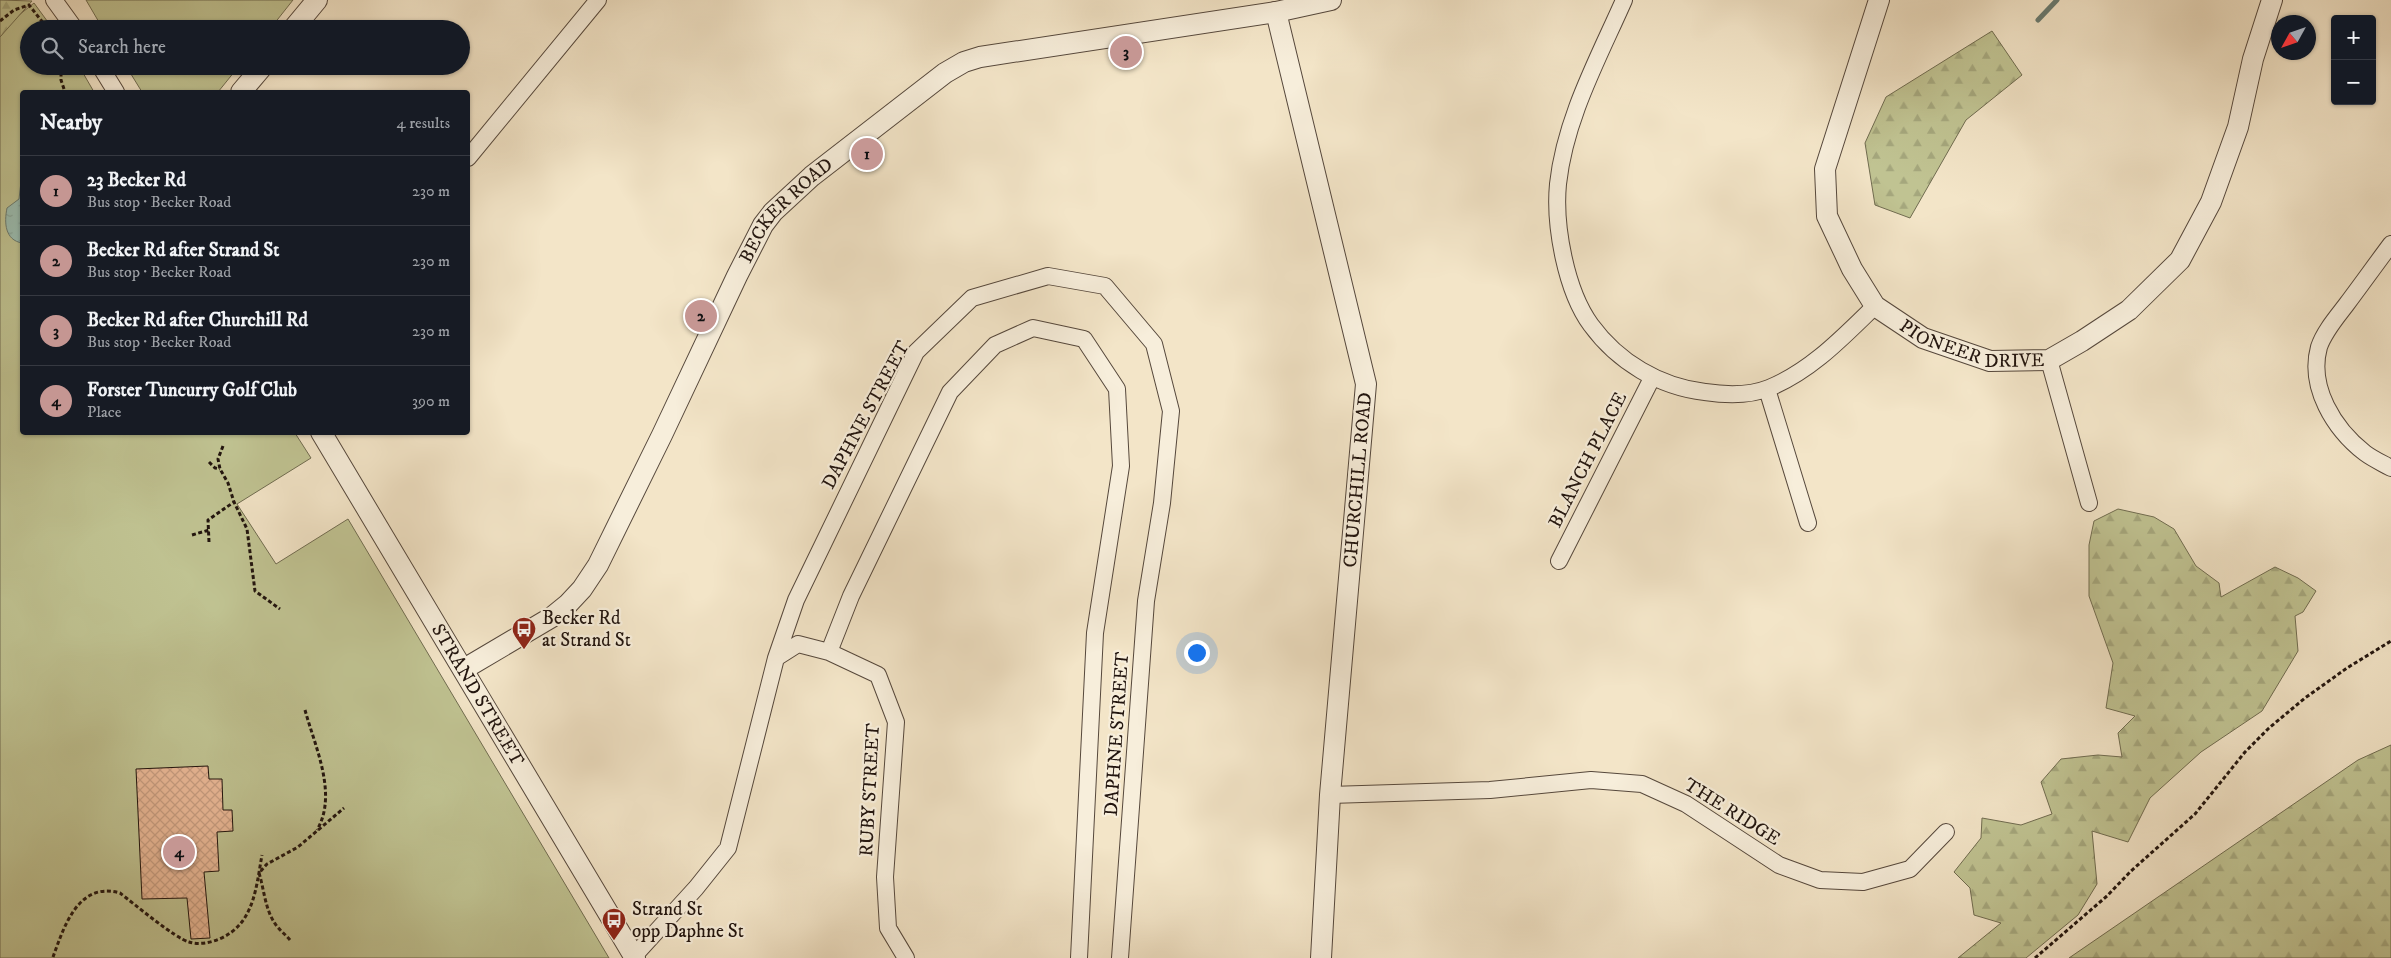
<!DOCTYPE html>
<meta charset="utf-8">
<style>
:root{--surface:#171b24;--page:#242831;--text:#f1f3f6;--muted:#9ea1a6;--line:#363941;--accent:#c59692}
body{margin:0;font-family:"IM FELL DW Pica",serif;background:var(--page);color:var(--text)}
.controls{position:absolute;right:15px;top:15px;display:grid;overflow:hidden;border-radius:5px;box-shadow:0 1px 4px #0004}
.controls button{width:45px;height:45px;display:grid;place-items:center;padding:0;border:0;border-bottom:1px solid var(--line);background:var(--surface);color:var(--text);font:25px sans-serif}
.compass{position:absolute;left:2271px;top:15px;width:45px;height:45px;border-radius:50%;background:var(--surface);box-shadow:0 1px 4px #0004;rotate:230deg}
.you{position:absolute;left:1196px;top:652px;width:18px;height:18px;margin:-12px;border:4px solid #fff;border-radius:50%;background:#1a73e8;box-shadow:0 0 0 8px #1a73e833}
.badge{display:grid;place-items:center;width:32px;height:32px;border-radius:50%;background:var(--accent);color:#111;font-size:16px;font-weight:700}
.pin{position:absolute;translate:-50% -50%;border:2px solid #fff;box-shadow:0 1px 5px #0006}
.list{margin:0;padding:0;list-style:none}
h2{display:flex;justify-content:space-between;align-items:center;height:65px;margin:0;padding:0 20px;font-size:21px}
h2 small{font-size:16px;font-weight:400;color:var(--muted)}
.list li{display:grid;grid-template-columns:32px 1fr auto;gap:15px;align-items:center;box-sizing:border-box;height:70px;padding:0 20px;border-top:1px solid var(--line)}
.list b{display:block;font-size:19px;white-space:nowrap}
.list p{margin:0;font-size:16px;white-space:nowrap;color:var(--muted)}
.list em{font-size:16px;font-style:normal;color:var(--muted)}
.icon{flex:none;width:28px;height:28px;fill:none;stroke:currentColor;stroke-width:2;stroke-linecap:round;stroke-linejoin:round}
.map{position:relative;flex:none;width:2391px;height:958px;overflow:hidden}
.search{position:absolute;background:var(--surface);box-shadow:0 1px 4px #0004;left:20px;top:20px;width:450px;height:55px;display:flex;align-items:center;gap:12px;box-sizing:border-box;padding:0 18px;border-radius:28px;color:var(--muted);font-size:19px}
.panel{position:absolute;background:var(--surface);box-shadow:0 1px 4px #0004;left:20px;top:90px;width:450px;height:345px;border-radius:5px}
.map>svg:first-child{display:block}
</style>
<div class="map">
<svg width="2391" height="958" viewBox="0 0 2391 958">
<defs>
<pattern id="forest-firs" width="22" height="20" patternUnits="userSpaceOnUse" patternTransform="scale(1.25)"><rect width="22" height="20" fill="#c0c392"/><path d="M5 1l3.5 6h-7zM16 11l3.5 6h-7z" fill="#a5a77d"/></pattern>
<pattern id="water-ripples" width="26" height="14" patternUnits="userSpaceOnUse" patternTransform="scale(1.25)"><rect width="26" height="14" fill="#9bbfb3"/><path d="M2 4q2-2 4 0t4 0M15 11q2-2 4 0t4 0" fill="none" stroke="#85a399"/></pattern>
<pattern id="building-cross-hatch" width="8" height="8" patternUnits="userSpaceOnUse" patternTransform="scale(1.25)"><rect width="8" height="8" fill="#eab998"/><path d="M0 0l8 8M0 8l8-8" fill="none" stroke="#c89e82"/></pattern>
</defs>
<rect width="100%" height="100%" fill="#f3e5c8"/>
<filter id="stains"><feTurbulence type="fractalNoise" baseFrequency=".004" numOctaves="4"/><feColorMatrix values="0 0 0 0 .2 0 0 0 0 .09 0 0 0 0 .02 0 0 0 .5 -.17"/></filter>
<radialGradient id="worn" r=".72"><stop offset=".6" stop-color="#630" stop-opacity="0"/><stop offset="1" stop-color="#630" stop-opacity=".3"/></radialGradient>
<path fill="#c0c392" stroke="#706c50" d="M86,0H293L270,29H103Z
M34,3L53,29H29V66H79L94,92H22V432L295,433L311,458L237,504L276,564L348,519L609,958H0V37L14,19Z
M126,66H239L218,92H142Z"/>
<path fill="url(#forest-firs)" stroke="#706c50" d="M0,0L32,1L0,37Z
M1992,31L2022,75L1966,120L1910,218L1875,205L1865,143L1886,97Z
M2118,509L2154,517L2174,529L2196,566L2219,583L2221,597L2275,567L2298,578L2316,591L2303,612L2295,616L2298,651L2262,711L2201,752L2150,798L2128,842L2092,831L2097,884L2078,915L2026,958H1958L2001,923L1974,915L1970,888L1954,872L1981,838L1982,818L2021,825L2052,814L2041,782L2061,759L2098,755L2122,757L2118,733L2135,716L2106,708L2113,663L2089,596V545L2094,521Z
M2391,745V958H2069L2358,760Z"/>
<path fill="url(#water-ripples)" stroke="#6a7b71" d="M22,173V243C5,240 4,223 7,208L19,199Z"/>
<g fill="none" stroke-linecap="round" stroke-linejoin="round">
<path stroke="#6a7b71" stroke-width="5" d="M2038,20L2057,0"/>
</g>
<path fill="url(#building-cross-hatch)" stroke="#21140e" d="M208,766L209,779H222L223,810H232L233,831L217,832L219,871L204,872L210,938L191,939L187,898L142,899L136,769Z"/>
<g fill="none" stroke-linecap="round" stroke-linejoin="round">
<defs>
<path id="minor" d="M54,0L75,29
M1624,0C1598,59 1565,119 1558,184C1554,226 1566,291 1591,325C1618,362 1660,387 1705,392C1725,395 1749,396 1769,388C1811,371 1843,337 1875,306
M100,66L116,92
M468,158L598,0
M2391,244C2376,264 2361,285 2346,305C2336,318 2324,332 2319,347C2308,387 2334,429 2365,453C2373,459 2382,463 2391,468
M2049,360L2089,503
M1767,389L1808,523
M1559,561L1652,378
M829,652L851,596L950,392L995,345L1033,328L1084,339L1117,389L1121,466L1095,633L1079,958
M776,658L798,644L829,652L878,675L896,722L885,877L888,928L906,958
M1330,795L1490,790L1591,780L1642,784L1686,804L1779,865L1820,880L1863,882L1910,869L1946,832
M634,956L696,888L728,848L776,658L796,600L916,352L972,298L1048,276L1105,286L1154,344L1171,411L1162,503L1146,601L1120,958"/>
<g id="tertiary">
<path id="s1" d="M1879,0L1825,169L1827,216L1852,269L1875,306L1923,338L1990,361L2049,360L2082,341L2129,310L2180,260L2211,202L2238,127L2253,59L2272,0"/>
<path d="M1276,12L1366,384L1330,795L1321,958"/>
<path d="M293,29L317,0"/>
<path d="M241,92L263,66"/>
<path id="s2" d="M321,432L635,958"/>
<path id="s3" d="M464,669L552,617L568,604L582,589L598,565L662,435L737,276L763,225L773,212L812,176L945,73L964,62L980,57L1276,12L1331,0"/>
</g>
</defs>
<use href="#minor" stroke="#56483c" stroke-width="18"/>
<use href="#tertiary" stroke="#56483c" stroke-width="22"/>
<path stroke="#21140e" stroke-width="3" stroke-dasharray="4 2.5" stroke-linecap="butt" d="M0,21L14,10L29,5L48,29
M61,66V80L65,92
M223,446L218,459L220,469L228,483L234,502L247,529L255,591L280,609
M209,462L215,468L220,469
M192,535L209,530
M209,542L208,520L234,502
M305,710C315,747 338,794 317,830
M290,940C285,934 278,929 274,922C265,908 264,889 259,873L267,864L298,847L344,808
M53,957C64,927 78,881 120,893C133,903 176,939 189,942C198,945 210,943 219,939C254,925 256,888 262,855
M2035,958L2107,896L2131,871L2195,814L2245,752L2269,728L2305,698L2347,668L2391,641"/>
<use href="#minor" stroke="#f7eedb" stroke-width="16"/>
<use href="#tertiary" stroke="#f7eedb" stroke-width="20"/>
</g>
<defs>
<symbol id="bus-pin" viewBox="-11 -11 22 30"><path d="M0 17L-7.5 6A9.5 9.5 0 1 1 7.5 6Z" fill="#8f2418" stroke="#f7eedb"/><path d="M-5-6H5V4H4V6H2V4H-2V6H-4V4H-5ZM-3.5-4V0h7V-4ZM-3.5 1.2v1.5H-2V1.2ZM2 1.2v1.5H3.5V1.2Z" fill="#fff"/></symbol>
</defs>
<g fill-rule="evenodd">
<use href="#bus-pin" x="510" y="615" width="28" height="38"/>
<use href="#bus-pin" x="600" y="906" width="28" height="38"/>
</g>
<g text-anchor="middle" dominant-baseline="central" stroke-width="4.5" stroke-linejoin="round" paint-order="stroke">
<g font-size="19" fill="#21140e" stroke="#f7eedb">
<text stroke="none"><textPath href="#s3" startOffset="576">BECKER ROAD</textPath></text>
<text stroke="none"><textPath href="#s1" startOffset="434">PIONEER DRIVE</textPath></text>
<text transform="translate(866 415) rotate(-62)">DAPHNE STREET</text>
<text transform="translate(1588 460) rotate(-63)">BLANCH PLACE</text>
<text transform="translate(1358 480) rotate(-85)">CHURCHILL ROAD</text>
<text stroke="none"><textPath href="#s2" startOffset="306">STRAND STREET</textPath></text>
<text transform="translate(1117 734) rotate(-86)">DAPHNE STREET</text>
<text transform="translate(870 790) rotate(-87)">RUBY STREET</text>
<text transform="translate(1732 812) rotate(32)">THE RIDGE</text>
</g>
<g font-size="19" fill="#21140e" stroke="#f7eedb" text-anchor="start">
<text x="542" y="618">Becker Rd<tspan x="542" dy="22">at Strand St</tspan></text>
<text x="632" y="909">Strand St<tspan x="632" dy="22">opp Daphne St</tspan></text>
</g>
</g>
<rect width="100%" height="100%" filter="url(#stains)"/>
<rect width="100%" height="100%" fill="url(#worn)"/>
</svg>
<div class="controls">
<button>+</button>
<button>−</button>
</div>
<svg class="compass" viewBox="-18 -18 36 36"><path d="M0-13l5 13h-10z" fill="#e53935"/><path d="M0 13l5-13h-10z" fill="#9ea1a6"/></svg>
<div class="you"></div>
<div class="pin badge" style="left:867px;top:154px">1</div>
<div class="pin badge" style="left:701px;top:316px">2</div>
<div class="pin badge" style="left:1126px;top:52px">3</div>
<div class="pin badge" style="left:179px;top:852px">4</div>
<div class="search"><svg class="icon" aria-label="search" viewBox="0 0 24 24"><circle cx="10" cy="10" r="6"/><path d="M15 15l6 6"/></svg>Search here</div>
<section class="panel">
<h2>Nearby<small>4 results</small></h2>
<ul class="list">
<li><span class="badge">1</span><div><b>23 Becker Rd</b><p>Bus stop · Becker Road</p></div><em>230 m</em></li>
<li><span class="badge">2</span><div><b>Becker Rd after Strand St</b><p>Bus stop · Becker Road</p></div><em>230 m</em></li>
<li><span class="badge">3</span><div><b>Becker Rd after Churchill Rd</b><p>Bus stop · Becker Road</p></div><em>230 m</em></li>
<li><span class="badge">4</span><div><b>Forster Tuncurry Golf Club</b><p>Place</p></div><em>390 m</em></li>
</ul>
</section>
</div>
